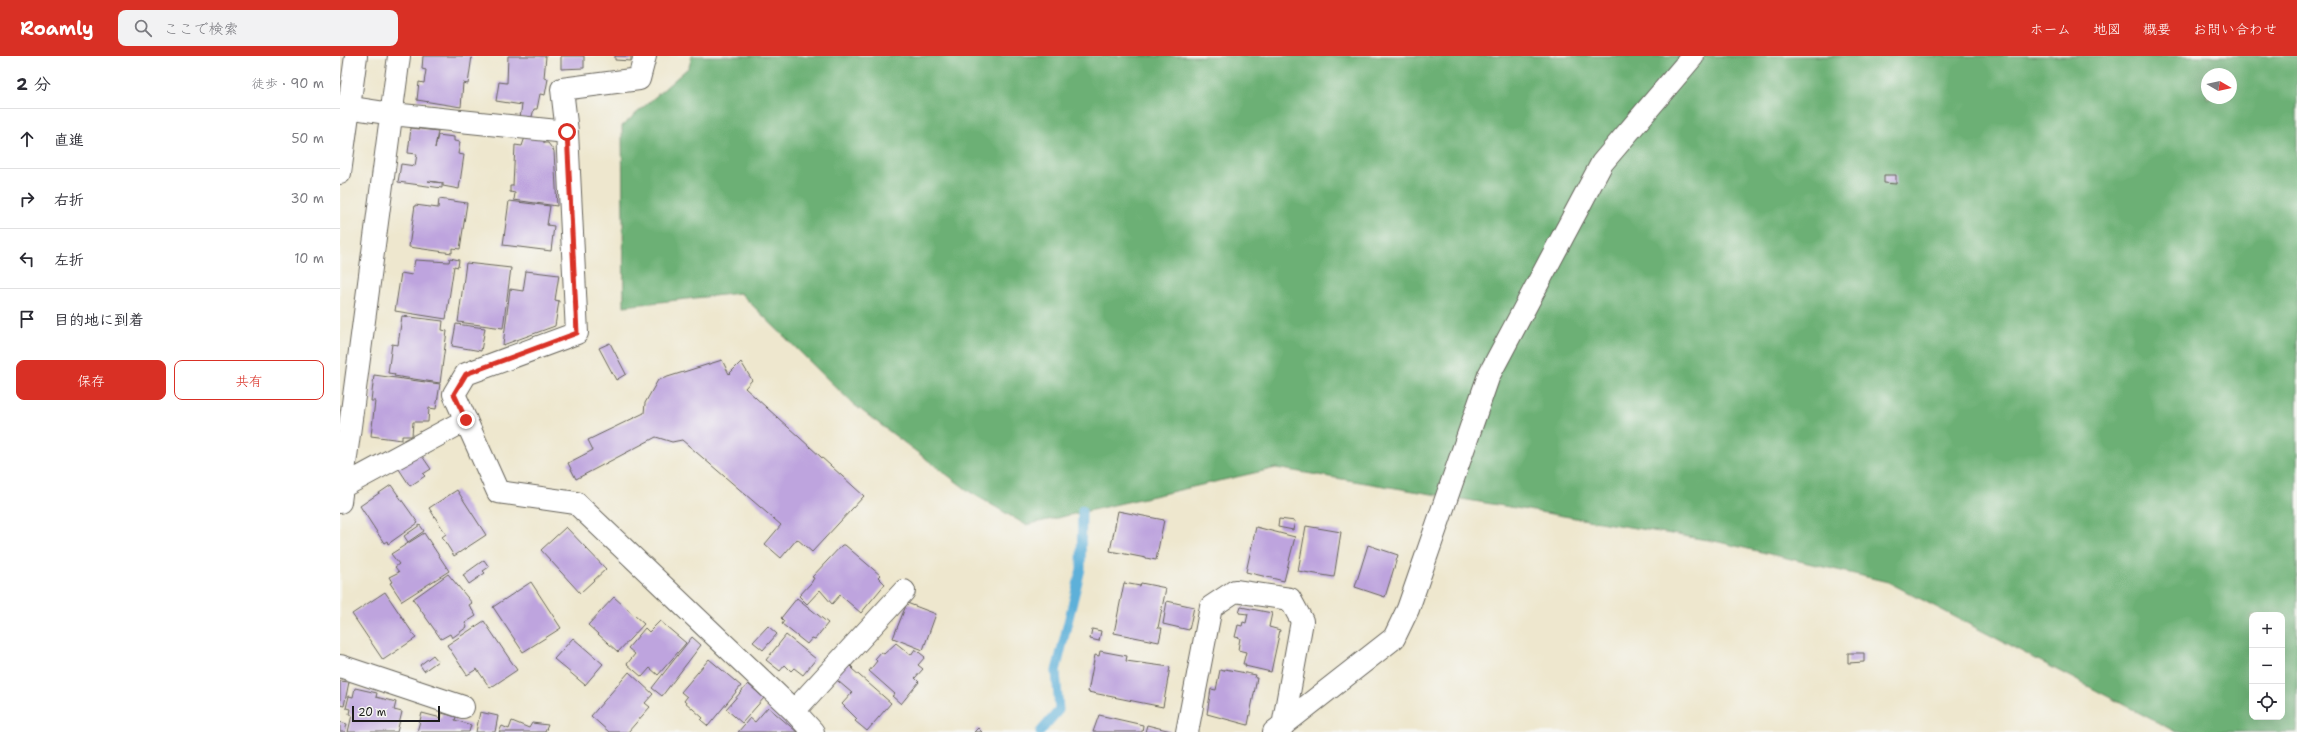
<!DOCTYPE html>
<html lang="ja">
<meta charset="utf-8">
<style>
:root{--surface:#fff;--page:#f2f2f3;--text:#2b2b33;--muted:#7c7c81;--line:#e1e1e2;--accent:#d93025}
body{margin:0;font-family:"Shantell Sans","Klee One",sans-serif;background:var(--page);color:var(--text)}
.controls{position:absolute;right:12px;bottom:12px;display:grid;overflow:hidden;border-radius:8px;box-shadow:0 4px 16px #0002}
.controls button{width:36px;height:36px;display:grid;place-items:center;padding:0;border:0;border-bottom:1px solid var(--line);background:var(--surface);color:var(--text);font:20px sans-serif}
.compass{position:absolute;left:1861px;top:12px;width:36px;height:36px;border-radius:50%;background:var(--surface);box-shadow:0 4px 16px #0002;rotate:99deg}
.scale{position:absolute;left:12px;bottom:10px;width:88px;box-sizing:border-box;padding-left:4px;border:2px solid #1c1c1c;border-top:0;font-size:11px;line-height:14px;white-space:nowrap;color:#1c1c1c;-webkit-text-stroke:3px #f6f6f2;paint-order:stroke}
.stop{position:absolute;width:12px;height:12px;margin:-9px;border:3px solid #d93025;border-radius:50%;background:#fff}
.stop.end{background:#d93025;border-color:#fff;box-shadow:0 1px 4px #0008}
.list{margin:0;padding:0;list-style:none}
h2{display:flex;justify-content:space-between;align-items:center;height:52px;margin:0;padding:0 16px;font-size:17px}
h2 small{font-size:13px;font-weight:400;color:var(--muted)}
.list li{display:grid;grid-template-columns:26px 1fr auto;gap:12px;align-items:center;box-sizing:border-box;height:60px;padding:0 16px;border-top:1px solid var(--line)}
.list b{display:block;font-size:15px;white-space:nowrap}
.list em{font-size:13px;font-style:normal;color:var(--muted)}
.actions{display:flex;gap:8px;padding:12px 16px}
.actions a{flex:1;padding:9px 0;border:1px solid var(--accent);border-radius:8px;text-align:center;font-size:14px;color:var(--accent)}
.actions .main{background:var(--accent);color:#fff}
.icon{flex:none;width:22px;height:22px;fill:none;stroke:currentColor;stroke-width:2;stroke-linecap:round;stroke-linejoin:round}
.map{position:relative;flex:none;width:1957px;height:676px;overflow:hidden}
header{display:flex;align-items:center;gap:24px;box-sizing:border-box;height:56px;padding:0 20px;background:var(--accent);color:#fff}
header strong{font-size:19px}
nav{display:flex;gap:22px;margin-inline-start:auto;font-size:14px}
.search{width:280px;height:36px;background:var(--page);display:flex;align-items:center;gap:10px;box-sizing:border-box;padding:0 14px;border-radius:8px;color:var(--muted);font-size:15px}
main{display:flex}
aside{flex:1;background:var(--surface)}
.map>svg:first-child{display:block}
</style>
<header>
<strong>Roamly</strong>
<div class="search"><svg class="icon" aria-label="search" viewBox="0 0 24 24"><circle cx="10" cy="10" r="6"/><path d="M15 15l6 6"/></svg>ここで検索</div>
<nav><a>ホーム</a><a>地図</a><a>概要</a><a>お問い合わせ</a></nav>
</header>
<main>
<aside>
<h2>2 分<small>徒歩 · 90 m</small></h2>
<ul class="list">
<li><svg class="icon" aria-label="ahead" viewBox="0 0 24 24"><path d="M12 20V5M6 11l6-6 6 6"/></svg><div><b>直進</b></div><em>50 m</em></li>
<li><svg class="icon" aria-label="right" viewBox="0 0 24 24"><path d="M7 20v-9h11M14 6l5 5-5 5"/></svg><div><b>右折</b></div><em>30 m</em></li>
<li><svg class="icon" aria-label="left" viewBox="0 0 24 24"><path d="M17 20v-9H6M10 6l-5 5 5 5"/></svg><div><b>左折</b></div><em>10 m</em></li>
<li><svg class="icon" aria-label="arrive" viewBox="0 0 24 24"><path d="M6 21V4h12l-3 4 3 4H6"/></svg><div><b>目的地に到着</b></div></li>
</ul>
<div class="actions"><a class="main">保存</a><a>共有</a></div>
</aside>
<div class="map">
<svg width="1957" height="676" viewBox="0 0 1957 676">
<rect width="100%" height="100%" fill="#f6f6f2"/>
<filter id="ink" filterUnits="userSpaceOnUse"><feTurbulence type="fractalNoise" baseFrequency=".025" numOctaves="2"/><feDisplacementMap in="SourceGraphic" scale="8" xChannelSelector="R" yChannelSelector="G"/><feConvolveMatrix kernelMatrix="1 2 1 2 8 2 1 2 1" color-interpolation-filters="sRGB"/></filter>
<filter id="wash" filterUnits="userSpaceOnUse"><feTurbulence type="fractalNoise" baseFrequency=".012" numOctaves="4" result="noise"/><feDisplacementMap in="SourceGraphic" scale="16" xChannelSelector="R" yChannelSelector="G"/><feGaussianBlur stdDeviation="0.9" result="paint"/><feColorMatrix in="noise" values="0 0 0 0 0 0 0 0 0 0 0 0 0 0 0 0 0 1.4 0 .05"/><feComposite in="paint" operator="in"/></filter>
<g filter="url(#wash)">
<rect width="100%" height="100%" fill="#eee7ce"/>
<path fill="#6cb075" stroke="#446648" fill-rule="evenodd" d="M352,0H1957V676H1836L1548,526L1379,486L936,412L686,469L630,436L513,348L400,237L284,250L282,70L349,11ZM1867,18H1891V42H1867ZM1912,559H1942V661H1912Z"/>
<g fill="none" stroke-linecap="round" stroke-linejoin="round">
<path stroke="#5db0d9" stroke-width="9" d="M700,676L719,654L716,615L741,513L742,454"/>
</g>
<g id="blocks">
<path fill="#bea4de" d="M83,0H132L128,28L123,27L121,51L77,44L79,26L84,27L86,14L82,13Z
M168,0H206L204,22L208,23L205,39L200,38L197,53H194L191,64L180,62L182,49L156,45L159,26L167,27Z
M221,0H244V12L221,13Z
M275,0H291V5L275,4Z
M71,72L98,75L95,92L98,79L114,81V85L120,86L118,98L124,99L119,133L103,130V127L88,125L102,127V132L58,126L61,108L75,110L77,98L68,97Z
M185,81L204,82V87H208L214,95L217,150L174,144L175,137L170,136V130H173L175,89L182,90Z
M1544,119H1556V128L1544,127Z
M99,143L127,147L120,193L112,192V197L69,191L75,149L98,152Z
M169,145L210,150L207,169L214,170L211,195L163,189Z
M110,202L119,204L118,211L114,210L106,263L55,255L61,217L72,219L75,204L109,206Z
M126,207L171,212L163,272L118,266Z
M186,215L219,219L215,244L219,245L215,270L163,289L170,233L183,235Z
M62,260L103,265L102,274L107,275L100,327L54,320L55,318L48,317L52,288L58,289Z
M116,268L145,272L141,295L112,290Z
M270,287L286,318L276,324L259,292Z
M382,304L389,318L401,306L412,324L405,332L524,440L472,496L457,483L441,502L425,488L441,469L342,384L332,386L316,381L236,423L228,407L253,394L248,384L304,357L305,347L318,324Z
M34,319L100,328L96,353L89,352L88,366H73L72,380H62V384L31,380L35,345H31Z
M80,397L91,413L83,418L85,420L70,430L57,410Z
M51,429L78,467L48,488L47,485L44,487L20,450Z
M117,434L146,479L114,500L102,481L106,478L89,452Z
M778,455L824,464L816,504L770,495Z
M939,463L955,465L953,474L938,471Z
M80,469L84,475L68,486L64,480Z
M966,470L1001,476L994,521L958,515Z
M226,471L266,513L240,537L201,494Z
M916,471L955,481L944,525L906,516Z
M84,477L109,515L62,545L50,527L52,526L49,521L59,516L55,511L59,508L51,498Z
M502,489H505L540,519L538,521L545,528L521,557L500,539L492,548L480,534L467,548L459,540L471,527L474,522L472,521Z
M1028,489L1058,499L1045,541L1015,531Z
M144,504L149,511L143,515L145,517L129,528L123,519Z
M108,518L132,547L129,549L136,560L125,567L127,571L112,582L110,578L101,583L73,543Z
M191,526L221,572L183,596L153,551Z
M784,527L800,530L801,527L826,532L818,572H822L819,586L774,577Z
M45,536L76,582L43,604L12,558Z
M274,541L304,568L278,596L248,569Z
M457,542L488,567L475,583L472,582L467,588L442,568L444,565L441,562Z
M827,545L854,551L849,574L823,568Z
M567,547L596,558L583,594L553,582Z
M901,551L932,557L929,571L940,574L931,616L905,610L906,608H903L906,596L898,594L900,582L895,581L898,569L902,570L903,566L906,567L908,558L899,557Z
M144,565L177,614L150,632L137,613L127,619L107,589Z
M320,565L346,587L318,619L310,612L302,621L287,608L295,598L288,592L305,572L309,576Z
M428,570L437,578L423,594L413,586Z
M752,573L761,575L759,585L750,583Z
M446,579L476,603L463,619L454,612L451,615L445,609L440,615L426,604Z
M352,581L361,589L322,640L312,632Z
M233,582L263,608L245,629L214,603Z
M556,587L571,599L575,593L585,601L578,609L583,613L575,622L579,626L561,648L552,640L555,638L529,615L537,605L535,603L541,596L544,598Z
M760,595L787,600L786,605L830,611L823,651L748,636L755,599L759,600Z
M1508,597H1524V606L1508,607Z
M93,599L98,605L84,615L80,609Z
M369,603L401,630L368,670L361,664L363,662L344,645L347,641L341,636Z
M506,605L513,612L512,613L551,647L527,675L515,665L517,663L502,648L512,637L492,620Z
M885,613L916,619L915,622H917L908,669L867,658L871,633L876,634L880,614L884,615Z
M289,616L313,638L305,647L310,651L288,676H269L251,660Z
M0,625L9,626L4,650L0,649Z
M408,628L424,642L402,667L386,653Z
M15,632L37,637L36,641L56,646L54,654L62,656L57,676H8L12,659L9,658L10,653L6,652L9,640L13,641Z
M428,651L457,676H398L410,662L415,666Z
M140,656L158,660L155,676H136Z
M82,657L101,662L102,657L116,661L115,664L131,669L129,676H77Z
M759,659L803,669L802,676H753Z
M172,665L189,672L192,667L208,669L205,676H159L162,670L169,673Z
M0,666L7,668L5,676H0Z
M807,669L831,675V676H805Z
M638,672L642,676H634Z"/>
</g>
</g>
<g filter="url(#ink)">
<use href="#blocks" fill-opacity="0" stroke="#66635a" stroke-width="1"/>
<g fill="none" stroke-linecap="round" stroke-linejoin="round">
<defs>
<path id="minor" d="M305,0L299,23L222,33L227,76L237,277L126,318L114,338L158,436L236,447L454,655L473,676
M0,50L52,58L227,76
M0,432L126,364
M0,446L59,0
M0,610L123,651
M454,655L564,535
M847,676L871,551L895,535L950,543L962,565L943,670
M934,676L1054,582L1068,553L1149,319L1262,107L1353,0"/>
<path id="tertiary" d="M0,117L16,0"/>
</defs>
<use href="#minor" stroke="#66635a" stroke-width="24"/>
<use href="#tertiary" stroke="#66635a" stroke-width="24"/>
<use href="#minor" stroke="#fff" stroke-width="22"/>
<use href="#tertiary" stroke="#fff" stroke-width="22"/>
</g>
</g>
<g fill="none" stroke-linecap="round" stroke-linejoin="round" filter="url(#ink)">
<path stroke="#d93025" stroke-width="5" d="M126,364L114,338L126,318L237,277L227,76"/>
</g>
</svg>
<div class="controls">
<button>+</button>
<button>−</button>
<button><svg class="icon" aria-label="locate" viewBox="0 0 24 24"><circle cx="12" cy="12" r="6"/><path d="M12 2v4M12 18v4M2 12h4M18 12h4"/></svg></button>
</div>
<svg class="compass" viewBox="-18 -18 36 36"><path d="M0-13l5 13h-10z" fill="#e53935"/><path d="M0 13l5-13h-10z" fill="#7c7c81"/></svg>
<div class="scale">20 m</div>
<div class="stop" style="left:227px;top:76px"></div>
<div class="stop end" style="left:126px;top:364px"></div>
</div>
</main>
